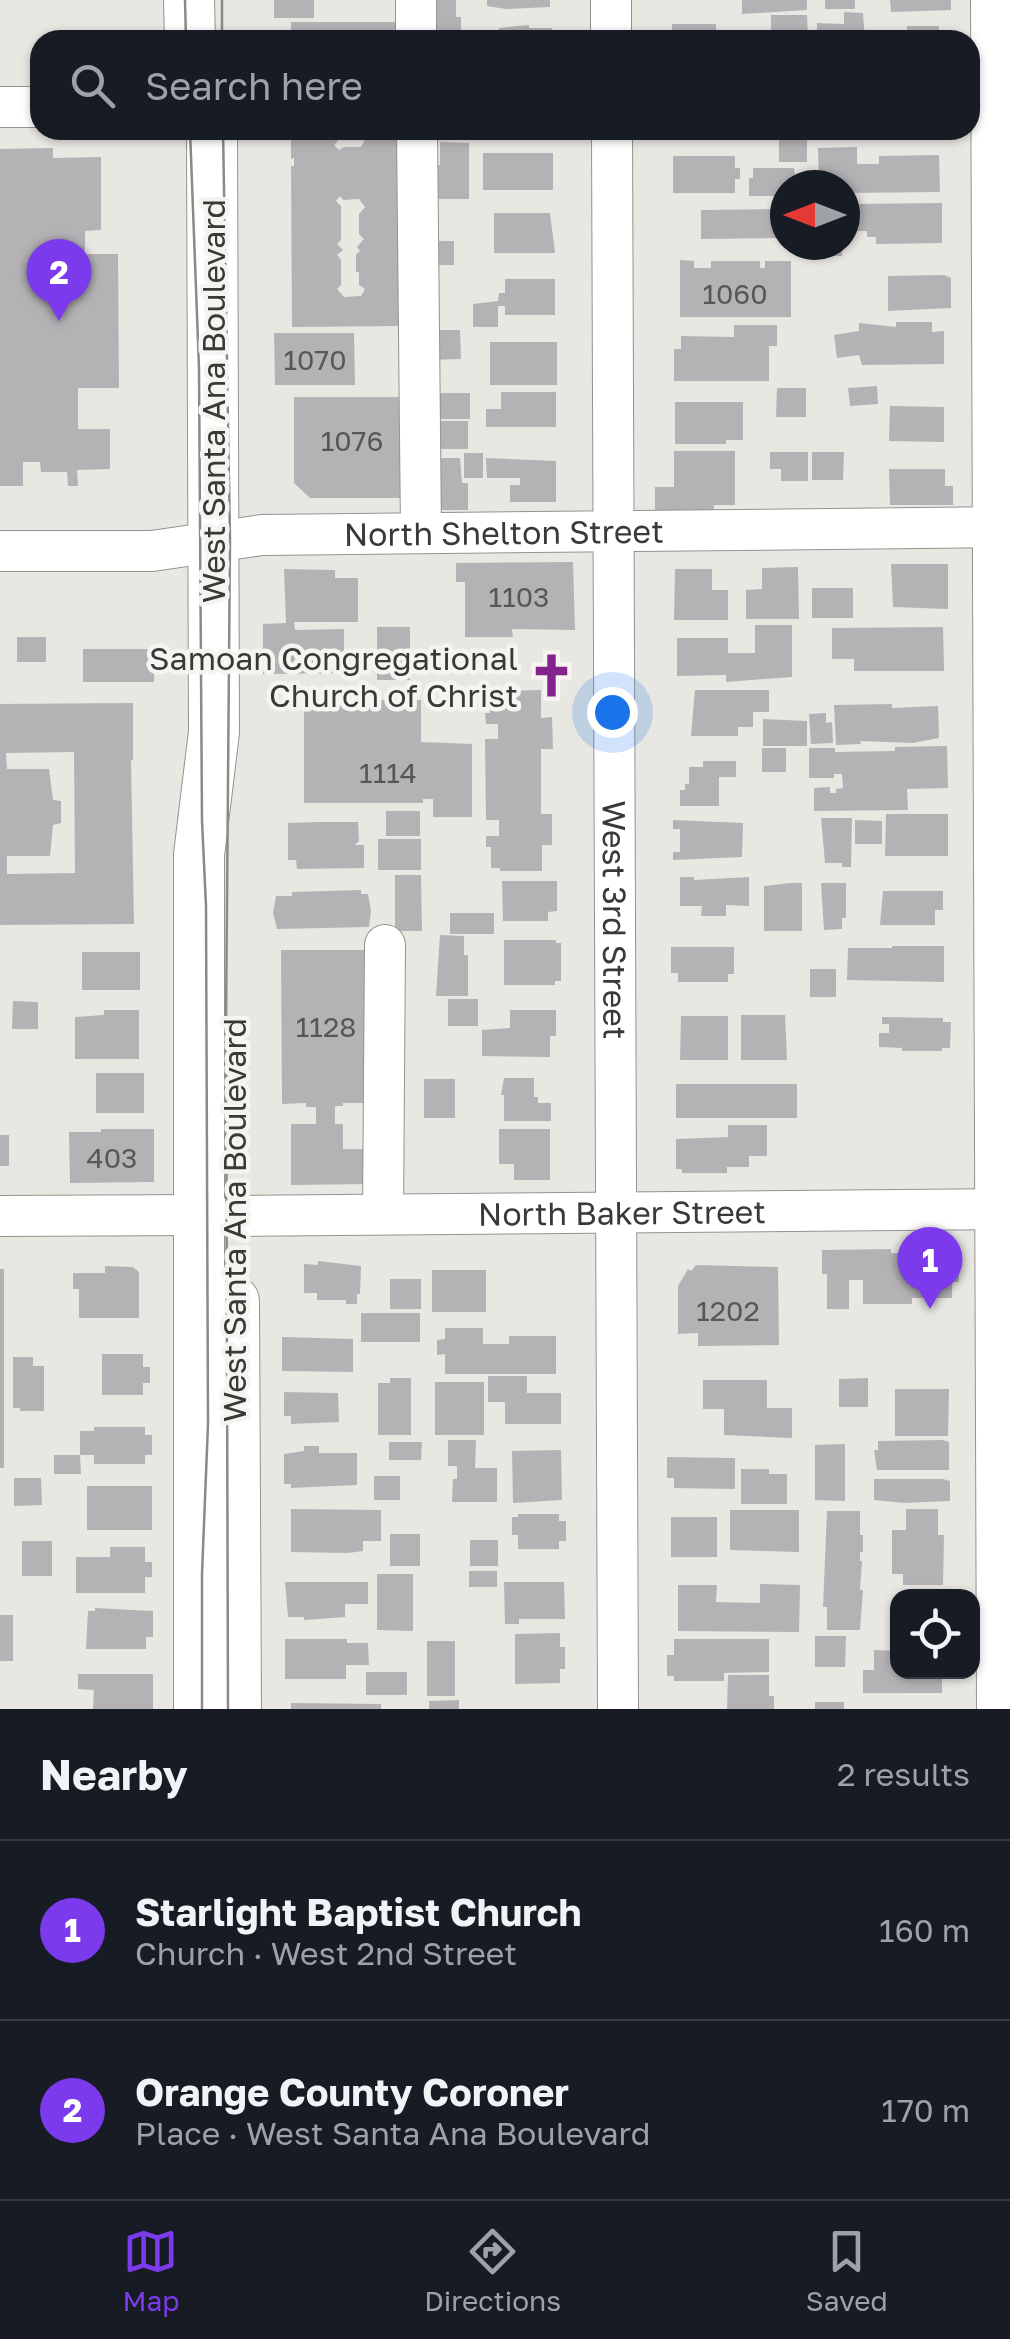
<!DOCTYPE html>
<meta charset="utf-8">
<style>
:root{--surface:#171b24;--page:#242831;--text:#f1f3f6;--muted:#9ea1a6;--line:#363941;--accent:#7c3aed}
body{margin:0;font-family:"Golos Text",sans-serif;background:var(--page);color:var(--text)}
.controls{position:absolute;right:30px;bottom:30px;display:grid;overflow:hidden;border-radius:20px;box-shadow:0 2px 8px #0004}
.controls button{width:90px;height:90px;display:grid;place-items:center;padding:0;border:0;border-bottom:2px solid var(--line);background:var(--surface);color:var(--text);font:50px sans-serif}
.compass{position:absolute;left:770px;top:170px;width:90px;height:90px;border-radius:50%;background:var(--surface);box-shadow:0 2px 8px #0004;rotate:270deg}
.you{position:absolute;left:612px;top:712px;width:35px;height:35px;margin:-25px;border:8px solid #fff;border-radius:50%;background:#1a73e8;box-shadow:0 0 0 15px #1a73e833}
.badge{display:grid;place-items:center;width:65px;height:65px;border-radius:50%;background:var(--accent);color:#fff;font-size:32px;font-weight:700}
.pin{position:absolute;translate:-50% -82px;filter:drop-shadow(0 2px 5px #0008)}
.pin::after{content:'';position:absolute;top:52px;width:35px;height:30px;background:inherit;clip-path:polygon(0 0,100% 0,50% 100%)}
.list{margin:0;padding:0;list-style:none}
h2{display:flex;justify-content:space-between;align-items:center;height:130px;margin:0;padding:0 40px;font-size:42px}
h2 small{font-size:32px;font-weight:400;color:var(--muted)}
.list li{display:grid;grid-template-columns:65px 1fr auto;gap:30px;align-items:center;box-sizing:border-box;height:180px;padding:0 40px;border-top:2px solid var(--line)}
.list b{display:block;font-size:38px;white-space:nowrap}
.list p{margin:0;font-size:32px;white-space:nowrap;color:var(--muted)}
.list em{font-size:32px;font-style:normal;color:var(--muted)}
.icon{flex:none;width:55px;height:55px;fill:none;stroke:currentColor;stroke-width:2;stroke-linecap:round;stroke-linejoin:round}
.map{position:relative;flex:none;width:1010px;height:1709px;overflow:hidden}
.search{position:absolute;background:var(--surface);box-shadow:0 2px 8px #0004;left:30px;right:30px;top:30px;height:110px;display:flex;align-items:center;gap:25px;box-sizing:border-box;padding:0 35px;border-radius:30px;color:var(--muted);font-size:38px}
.sheet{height:490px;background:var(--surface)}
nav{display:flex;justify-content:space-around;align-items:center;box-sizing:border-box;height:140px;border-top:2px solid var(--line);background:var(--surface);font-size:28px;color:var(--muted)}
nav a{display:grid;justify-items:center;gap:5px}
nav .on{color:var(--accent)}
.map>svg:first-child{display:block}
</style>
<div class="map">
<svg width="1010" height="1709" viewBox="0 0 1010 1709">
<rect width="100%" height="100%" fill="#e9e7e2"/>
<path fill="#b5b2b5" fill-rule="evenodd" d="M274,0H314V18H274Z
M425,0H456V17H461V40H433Z
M487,0H550V7L506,9L487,6Z
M742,0H807V10L742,14Z
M825,0H855V9H825Z
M890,0H951V10L891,12Z
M844,12L863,13L865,40H817V23L844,24Z
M771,15H807L808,37H771Z
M291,22H405V40H291Z
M672,24H716V40H672Z
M529,25V28H552V40H499V28Z
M907,26H939V40H885V34H907Z
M291,130H341V137L334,145L339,150L344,147H361L365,139L358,130H405L406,326L292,327L291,166H294V158L291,159ZM340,196L343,200L359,199L365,207L359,214V234L364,239L357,247L360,251L356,254V272H359V285L365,289L361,296L344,297L337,289L341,285V260L337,255L343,250L337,244L341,240V206L336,201Z
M670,130H734V137H670Z
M752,130H795V135H752Z
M817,130H867V134H817Z
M779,137H807V162H779Z
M440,142L469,143V199H428V165H440Z
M857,147V164H879V156L939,155L940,192L845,193V185H819L818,148Z
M53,148V158L101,157V230L85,231V254H118L119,388H78V429H110V469L77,470L78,486H68L67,472H41L40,462H23V486H0V149Z
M483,153H553V190H483Z
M673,156H735V168H740V179H735V193H673Z
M753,168H794L795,176H802V185H785V196H749V178H753Z
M942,203V243L876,244V237H867V231H852V204Z
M785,209V238L701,239V210Z
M494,213H550L555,253H494Z
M426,241H454V265H426Z
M812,245H842V256H812Z
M680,260L694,261V268H711V261H760V268H765V261H791V317H680Z
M944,275L951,278V308L888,311V276Z
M505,279H555V315H505V306H498V327H473V304L498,301L499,293H505Z
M896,322H932V332L944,331V364L862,365L859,355L837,358L834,335L859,331V323L896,327Z
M734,325H777V346H769V381H674V349H681V336L734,337Z
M430,330H460L461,359L430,360Z
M274,333H354L355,385H275Z
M490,342H557V385H490Z
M877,386L878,404L850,406L848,388Z
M777,388H806V417H776Z
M501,392H556V427H486V409H501Z
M438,393H470V419H438Z
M294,397H410V498H310L294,483Z
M675,402H743V440H726V444H675Z
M890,406L944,407V442L889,441Z
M441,421H468V449H441Z
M674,451H735V505H714V514H655V487H674Z
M770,452H808V481H781V469H770Z
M812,452H844L843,480H812Z
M464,453H483V478H464Z
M437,458H460L462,483H468V510H434Z
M486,458L556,461V502H510V485H520V478H487Z
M889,469H945V486H953V505H890Z
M573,562L575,630L512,629L513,637H465V582H456V563Z
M891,564H948V609L893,607Z
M798,567L799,619H746V590L762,589V568Z
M284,569L335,570V578H358V622H294L295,630L344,629V673L263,674V624L286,623Z
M675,569H712V590H728V620H674Z
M812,588H853V618H812Z
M755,625H792V677L726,682V675L677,676V638H728V653H755Z
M377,627H410V680H377Z
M943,627L944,671H854V659H832V628Z
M17,637H46V662H17Z
M83,649H154V682H83Z
M541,690V718L552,717L553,749H541V814H552V845H542V871H500V868H491V847H486V836H499V820H486L485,739H498V724H486L485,713H490V691Z
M695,690H769V712H753V727H738V736H691Z
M304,700H421V742L472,744V817H433V799H423V803H304Z
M133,703V760H131L134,924L0,925V704ZM74,752L75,873L7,874V856H50L53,825L61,823V801L53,800L49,769H7L6,753Z
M892,704V708L938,706L939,738L912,743L860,741L861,744L836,745L834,705Z
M826,713V723L832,722L833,743L811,744L809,714Z
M763,719L807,721V746H763Z
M947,746L948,788L907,789L908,810L814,811V788L830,787V793H836V789L843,788L842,774H834V778H809V748H835V752L895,751V747Z
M762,748H786V772H762Z
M703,761H736V777H719V806H680V790H685V784H689V767H703Z
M386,811H420V836H386Z
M886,814H948V856H885Z
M821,818H852L851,867H842V863H825Z
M673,820L743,823L742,857L673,860V852H680V829H673Z
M855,820L882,821V844H855Z
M319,822H358L359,841L355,845H364V868L297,869L296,860H288V823Z
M378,839H421V870H378Z
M395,875H421L422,931H395Z
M680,877H694V880L749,877V906L726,905V916H701L702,906H680Z
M502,881H557V911L548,912V921H503Z
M791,883H802V931H764V886Z
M821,883H846V918H842V929L824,930Z
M361,890V894H368L371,911L369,927L277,929L273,913L276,896H292V892Z
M883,891H943V910H935V925H880Z
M450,913H494V934H450Z
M440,935L464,936V955H468V996H436Z
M504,940H556V943H561V981H555V985H504Z
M892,946H944V982L847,980L848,948H892Z
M671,947H734V974H728V982H678V973H671Z
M281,950H370L371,1103H343V1106H335V1124H343V1149H369V1184L291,1185V1124H316V1107H306V1103L282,1104Z
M82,952H140V990H82Z
M810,969H836V997H810Z
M448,999H478V1026H448Z
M13,1001L38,1002V1029H12Z
M104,1010H139V1059H75V1017L104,1015Z
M510,1010H556V1036H550V1057L482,1056V1030L510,1028Z
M741,1015H785L787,1060H741Z
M681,1016H728V1060H680Z
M882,1017L943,1018V1022H951L950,1048H942V1051H902V1048L879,1047V1033H889V1024H882Z
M96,1073H144V1113H96Z
M504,1078H534V1097H538V1103H551V1121H504V1095H501Z
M424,1079H455V1118H424Z
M676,1084H797V1118H676Z
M728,1125H767V1156H749V1167H727V1173H682V1169H676V1139L728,1137Z
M101,1129H154V1182L70,1183L69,1132H101Z
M499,1129H550V1180H514V1164H499Z
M0,1135H9V1166H0Z
M891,1249V1253H951L952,1267H959V1282H952V1298H912V1304H863V1280H849V1309H827V1274H822V1250Z
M318,1261L361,1266L360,1294H357V1304H346V1300H317V1293H304V1264L318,1265Z
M696,1265L778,1267L779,1345L698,1346V1333L678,1334V1286L688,1269L691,1271Z
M105,1266L133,1267L139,1272V1318H79V1289H73V1273H105Z
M0,1269H4V1468H0Z
M432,1270H486V1312H432Z
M390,1279H421V1309H390Z
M361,1313H420V1342H361Z
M445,1328H483V1344H509V1336H556V1374H445V1354L437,1355V1340L445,1339Z
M282,1337L353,1339V1372L282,1371Z
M102,1354H143V1367H150V1383H143V1395H102Z
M13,1357H33V1366H44V1411H20V1408H13Z
M488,1376H527V1393H561V1424H505V1402H488Z
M390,1378H411V1435H378V1383H390Z
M868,1378V1407H839V1379Z
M703,1380H767V1408H792V1438L724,1435V1409H703Z
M435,1382H484V1435H435Z
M895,1389H949L948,1436H895Z
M284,1392L338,1393L339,1422L291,1424V1416H284Z
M94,1427H145V1435H152V1455H145V1464H94V1455H80L81,1474H54V1455H80V1431H94Z
M448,1440H476L475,1468H497V1502H452L453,1479H457V1466H448Z
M943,1440L949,1442V1470H877L874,1450H878V1441Z
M389,1442H422L421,1460H389Z
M845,1444V1501L815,1500V1445Z
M304,1446H319V1453H357V1485L291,1488V1484H284V1454L304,1451Z
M561,1450L562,1500L513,1503L512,1451Z
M667,1457L735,1458V1489L674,1488V1478H667Z
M741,1469H769V1474H787V1504H741Z
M374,1476H400V1500H374Z
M14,1478H41L42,1505L14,1506Z
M874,1479H943L950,1481V1501L904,1503L874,1500Z
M87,1486H152V1530H87Z
M291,1509L381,1510V1541H363V1551L348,1553L291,1552Z
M906,1509H938V1535H944L943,1585H903V1574H892V1530H906Z
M730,1510H799V1552L730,1550Z
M827,1511H860V1535H863V1552H860V1561H862L860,1590H863L860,1630H827V1607H823Z
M518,1514H559V1521H566V1541H559V1549H518V1535H512V1517H518Z
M671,1517H717V1557H671Z
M390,1534H420V1566H390Z
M470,1540H498V1566H470Z
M22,1541H52V1576H22Z
M110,1547H145V1562H152V1577H145V1593H76V1557H110Z
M469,1571H497V1587H469Z
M377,1574H413V1631L377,1630Z
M285,1582H368V1604H345V1617L304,1620V1617H288Z
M504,1582H564L565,1619H519V1624H505Z
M760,1584L800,1585L799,1632L678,1631V1585H717L716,1602L760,1603Z
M95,1608L153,1611V1637H146V1649H86L88,1611H95Z
M0,1615H13V1661H0Z
M560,1633V1647H565V1669H560V1683L515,1684V1634Z
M815,1636H846L845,1667H815Z
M285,1639H347V1643H368L369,1665H346V1679H285Z
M674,1639H769V1672L724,1673V1681H674V1676H667V1655H674Z
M427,1641H455V1696H427Z
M874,1650L898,1651V1672H942V1693H863V1670H874Z
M366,1672H407V1695H366Z
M78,1674H153V1709H93L94,1690L78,1689Z
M728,1675H769V1696H774V1709H727Z
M459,1700V1709H429V1701Z
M815,1702H844V1709H815Z
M291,1703L381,1704V1709H291Z"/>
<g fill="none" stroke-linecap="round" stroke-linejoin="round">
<defs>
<g id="minor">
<path d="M416,0V40"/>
<path d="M611,0V40"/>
<path d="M991,0L997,1709"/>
<path d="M0,107H40"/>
<path d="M417,130L421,533"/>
<path id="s1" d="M612,130L618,1709"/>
<path id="s2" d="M0,551H152L262,535L1010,527"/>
<path d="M383,1214L385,945"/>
<path d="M0,1216L200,1215"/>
<path id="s3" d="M234,1216L1010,1209"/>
</g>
<path id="major" d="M189,0L190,40
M234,1301L236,1709
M199,1709V855L214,732L212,130"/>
</defs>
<use href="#minor" stroke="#94938f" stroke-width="42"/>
<use href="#major" stroke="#94938f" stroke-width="52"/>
<use href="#minor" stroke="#fff" stroke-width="40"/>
<use href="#major" stroke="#fff" stroke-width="50"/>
<path stroke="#8b8a86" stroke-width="2.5" d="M185,0L186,40
M222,0V40
M190,130L199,368L202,821L206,906L208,1424L202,1574V1709
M223,130L230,539L226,1024L228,1709"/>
</g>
<defs>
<symbol id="church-bare" viewBox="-9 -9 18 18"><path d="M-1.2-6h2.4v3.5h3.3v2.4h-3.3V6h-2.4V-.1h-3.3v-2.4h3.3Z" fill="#85238c" stroke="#f6f4f0" stroke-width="2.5" paint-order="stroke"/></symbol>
</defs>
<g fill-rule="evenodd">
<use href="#church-bare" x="520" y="644" width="63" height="63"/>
</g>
<g text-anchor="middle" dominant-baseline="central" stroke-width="9" stroke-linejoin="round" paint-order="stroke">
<g font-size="28" fill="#585756">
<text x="735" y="293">1060</text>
<text x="315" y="359">1070</text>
<text x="352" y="440">1076</text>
<text x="519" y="596">1103</text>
<text x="388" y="772">1114</text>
<text x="326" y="1026">1128</text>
<text x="112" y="1157">403</text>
<text x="728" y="1310">1202</text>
</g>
<g font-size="32" fill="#393937" stroke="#f6f4f0">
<text transform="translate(213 401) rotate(-90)">West Santa Ana Boulevard</text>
<text stroke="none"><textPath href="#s2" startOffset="505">North Shelton Street</textPath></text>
<text stroke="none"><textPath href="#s1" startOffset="790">West 3rd Street</textPath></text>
<text stroke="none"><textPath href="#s3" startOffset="388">North Baker Street</textPath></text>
<text transform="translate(234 1220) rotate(-90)">West Santa Ana Boulevard</text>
</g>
<g font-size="32" fill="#393937" stroke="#f6f4f0" text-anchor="end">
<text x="518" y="658">Samoan Congregational<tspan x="518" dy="37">Church of Christ</tspan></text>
</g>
</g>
</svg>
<div class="controls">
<button><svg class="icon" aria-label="locate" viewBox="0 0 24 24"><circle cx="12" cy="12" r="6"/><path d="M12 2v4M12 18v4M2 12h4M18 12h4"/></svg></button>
</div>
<svg class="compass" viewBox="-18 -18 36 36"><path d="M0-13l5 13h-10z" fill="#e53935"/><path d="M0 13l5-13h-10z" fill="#9ea1a6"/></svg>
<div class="you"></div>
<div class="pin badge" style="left:930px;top:1309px">1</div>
<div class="pin badge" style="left:59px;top:321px">2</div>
<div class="search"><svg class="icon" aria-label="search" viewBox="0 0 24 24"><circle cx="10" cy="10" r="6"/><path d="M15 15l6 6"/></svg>Search here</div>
</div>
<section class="sheet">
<h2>Nearby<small>2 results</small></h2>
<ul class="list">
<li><span class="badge">1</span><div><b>Starlight Baptist Church</b><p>Church · West 2nd Street</p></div><em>160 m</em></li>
<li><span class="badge">2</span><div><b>Orange County Coroner</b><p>Place · West Santa Ana Boulevard</p></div><em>170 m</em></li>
</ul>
</section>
<nav>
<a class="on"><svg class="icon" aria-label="map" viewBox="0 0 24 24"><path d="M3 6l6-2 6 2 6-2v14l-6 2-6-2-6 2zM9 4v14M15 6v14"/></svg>Map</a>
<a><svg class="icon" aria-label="directions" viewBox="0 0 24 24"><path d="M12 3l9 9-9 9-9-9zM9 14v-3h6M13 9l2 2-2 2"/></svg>Directions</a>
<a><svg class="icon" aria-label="saved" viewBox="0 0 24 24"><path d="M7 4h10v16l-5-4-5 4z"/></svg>Saved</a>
</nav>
